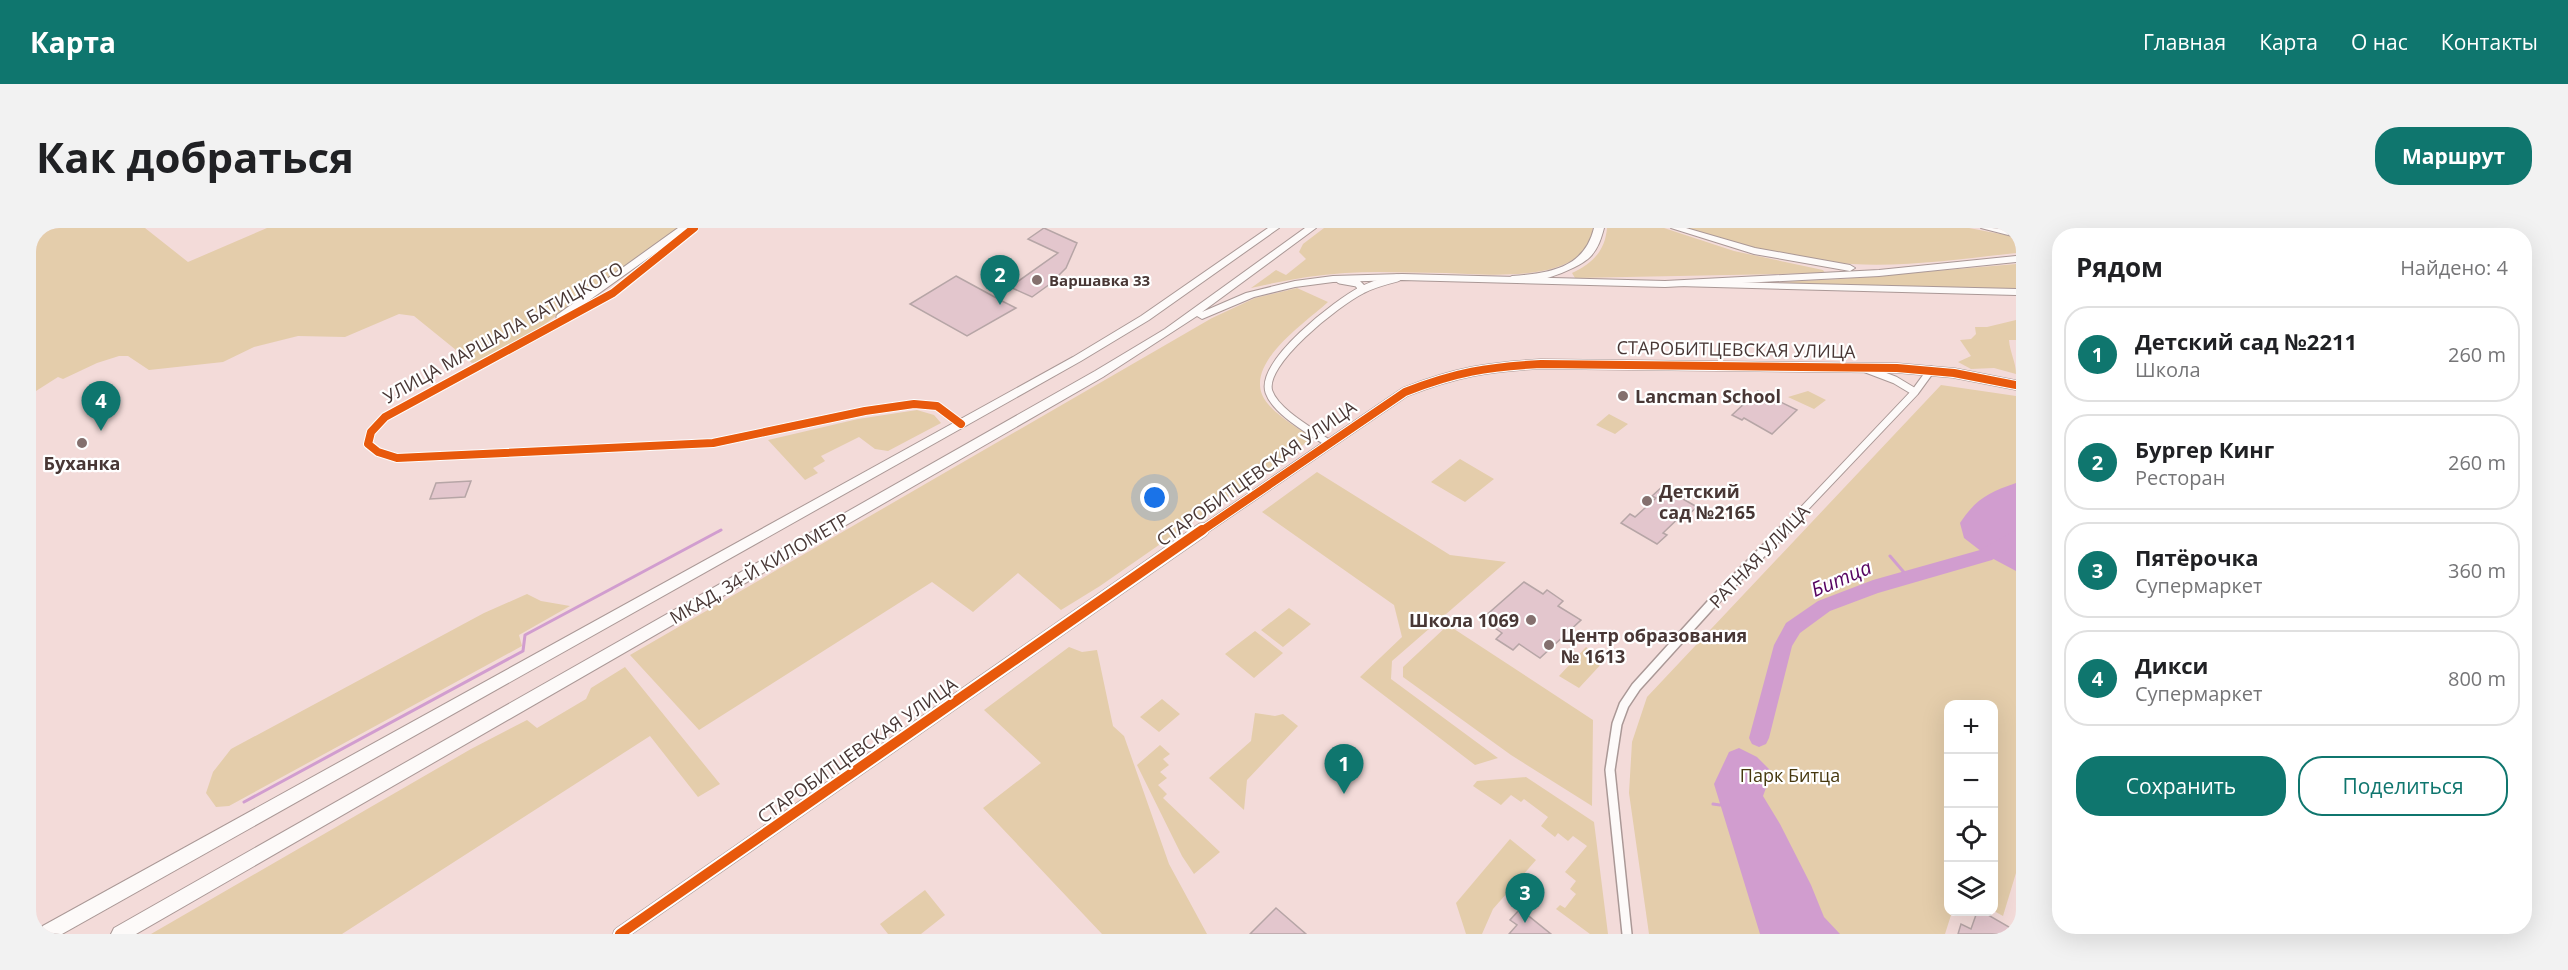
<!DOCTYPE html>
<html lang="ru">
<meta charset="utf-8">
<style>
:root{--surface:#fff;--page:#f2f2f2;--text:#202124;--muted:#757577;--line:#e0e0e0;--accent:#0f766e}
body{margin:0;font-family:"Open Sans",sans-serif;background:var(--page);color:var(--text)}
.controls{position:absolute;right:18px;bottom:18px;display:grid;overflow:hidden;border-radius:12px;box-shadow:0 6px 24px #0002}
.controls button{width:54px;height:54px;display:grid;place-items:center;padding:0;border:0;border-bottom:2px solid var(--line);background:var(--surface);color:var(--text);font:30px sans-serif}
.you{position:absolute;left:1119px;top:270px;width:21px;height:21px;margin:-15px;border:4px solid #fff;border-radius:50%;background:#1a73e8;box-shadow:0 0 0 9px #1a73e833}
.badge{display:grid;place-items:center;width:39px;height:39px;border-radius:50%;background:var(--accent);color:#fff;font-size:20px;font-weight:700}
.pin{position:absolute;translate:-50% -50px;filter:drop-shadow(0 2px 3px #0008)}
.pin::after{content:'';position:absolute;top:32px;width:21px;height:18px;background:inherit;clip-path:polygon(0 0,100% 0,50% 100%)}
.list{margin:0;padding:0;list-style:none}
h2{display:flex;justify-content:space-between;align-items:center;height:78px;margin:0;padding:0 24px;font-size:26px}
h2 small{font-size:20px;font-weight:400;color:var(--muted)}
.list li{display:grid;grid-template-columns:39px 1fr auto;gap:18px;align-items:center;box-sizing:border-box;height:96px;margin:0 12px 12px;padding:0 12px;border:2px solid var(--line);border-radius:24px}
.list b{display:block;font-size:22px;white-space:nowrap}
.list p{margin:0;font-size:20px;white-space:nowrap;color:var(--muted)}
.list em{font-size:20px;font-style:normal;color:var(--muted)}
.actions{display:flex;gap:12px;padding:18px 24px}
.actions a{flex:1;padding:14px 0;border:2px solid var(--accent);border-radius:24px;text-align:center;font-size:21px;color:var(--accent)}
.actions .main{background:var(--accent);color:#fff}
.icon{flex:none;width:33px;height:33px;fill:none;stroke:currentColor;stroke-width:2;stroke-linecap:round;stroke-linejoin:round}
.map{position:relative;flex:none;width:1980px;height:706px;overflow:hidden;border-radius:24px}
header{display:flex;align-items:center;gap:36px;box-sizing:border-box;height:84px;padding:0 30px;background:var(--accent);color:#fff}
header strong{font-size:28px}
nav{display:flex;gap:33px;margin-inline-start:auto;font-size:21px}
.intro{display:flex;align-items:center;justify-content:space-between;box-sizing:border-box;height:144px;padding:0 36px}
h1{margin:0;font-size:42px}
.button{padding:15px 27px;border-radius:24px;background:var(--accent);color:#fff;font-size:21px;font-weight:700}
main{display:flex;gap:36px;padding:0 36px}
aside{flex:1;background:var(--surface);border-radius:24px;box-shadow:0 6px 24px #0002}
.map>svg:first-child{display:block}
</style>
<header>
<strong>Карта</strong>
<nav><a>Главная</a><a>Карта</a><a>О нас</a><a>Контакты</a></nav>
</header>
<div class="intro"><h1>Как добраться</h1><a class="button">Маршрут</a></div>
<main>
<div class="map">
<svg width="1980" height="706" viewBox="0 0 1980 706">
<rect width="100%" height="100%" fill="#f3dbd9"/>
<path fill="#e4cdab" d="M0,0H109L152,34L231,0H643L502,101L446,134L436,135L378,88L363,86L309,109L262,108L218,119L187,134L113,142L92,128H83L61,135L27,151L22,149L0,163Z
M1288,0H1557C1551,58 1450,46 1410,45C1376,45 1343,43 1309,45C1277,47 1246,53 1215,60L1240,42L1250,47L1270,31L1263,24L1267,16Z
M1571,0H1628L1698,23L1787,42L1789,45L1539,50L1536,45C1557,35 1569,23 1571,0Z
M1651,0H1933L1980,9V25C1926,31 1870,39 1816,36C1762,33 1702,17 1651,0Z
M1980,36V61L1792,57L1741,54L1805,51Z
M1261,60L1292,74C1268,96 1201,140 1232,176C1244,190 1262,200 1277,210L1064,358L1025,382L982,345L937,384L896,354L663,502L594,427L1176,90L1219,70Z
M1980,92V112H1973C1974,125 1980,134 1980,146L1958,140L1935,141L1922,134L1935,128L1924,112L1935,111L1940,106L1939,99H1951Z
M1905,157L1980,168V645L1967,688L1958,683V476H1912V684H1916L1909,706H1613L1593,565L1596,514L1611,469Z
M1772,163L1790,172L1778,181L1752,169Z
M881,182L898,187L905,195L852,223L839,221L823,209L785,228L789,233L777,240L782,245L769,252L732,212L822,191Z
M1573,186L1592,196L1579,206L1560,197Z
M1424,231L1458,251L1429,274L1395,254Z
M1281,244L1414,327L1470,334L1356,433L1355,451L1462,530L1439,537L1324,449L1366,409L1358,377L1226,284Z
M491,366L505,373L534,378L483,407L486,418L193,578L180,579L170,565L177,544L195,521L448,385Z
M1253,380L1275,396L1247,419L1225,402Z
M1412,397L1557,492L1556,578L1475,527L1367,449V439Z
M1219,403L1247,425L1218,450L1189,426Z
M1033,419L1046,424L1061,422L1077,498L1088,508L1133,636L1171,706H1066L947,580L1005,535L948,482Z
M1550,419L1569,432L1543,460L1523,448Z
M589,439L684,556L662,569L614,508L306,706H115L435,521L491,492L501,500L550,471L555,460Z
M1126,471L1144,486L1123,504L1104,489Z
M1219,485L1239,488L1247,486L1262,498L1211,552L1208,582L1173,550L1215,513Z
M1124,517L1134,526L1127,531L1133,537L1124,544L1131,550L1122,557L1131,566L1127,570L1184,624L1158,646L1146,628L1101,537Z
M1490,549L1558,594L1572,706H1554L1520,681L1524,677L1529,680L1540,666L1534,661L1540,653L1529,644L1551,618L1537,608L1532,613L1522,605L1519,609L1505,598L1512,589L1488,571L1485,574L1475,567L1465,577L1437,558L1441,553Z
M1474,611L1500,632L1457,681L1446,706H1430L1420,675Z
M889,662L909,687L885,706H852L844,696Z"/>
<path fill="#d19dcf" d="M1980,255V343L1950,327L1928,310L1924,295C1940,271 1953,264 1980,255Z
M1703,520L1721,529L1736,544L1727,568L1744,596L1775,657L1788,689L1804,706H1724L1678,556L1693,524Z"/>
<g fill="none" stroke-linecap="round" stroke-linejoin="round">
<path stroke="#d19dcf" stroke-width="2" d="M682,304L685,302"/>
<path stroke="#d19dcf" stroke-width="3" d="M1854,328L1872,349
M208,574L487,423L489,407L685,302
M1677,576L1684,577"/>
<path fill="#d19dcf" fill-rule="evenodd" d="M1980,302V316L1956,332L1842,365L1794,383L1764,405L1756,418L1733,510L1730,516L1723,519L1716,516L1713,510L1738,417L1750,395L1782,373L1837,352L1944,322Z"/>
</g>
<path fill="#e3c6cd" stroke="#b6a5a6" stroke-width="1.5" d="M1008,0L1041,15L1030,40L1014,56L996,69L974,59L1022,25L992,11Z
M920,48L966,73L980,80L931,108L874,76Z
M1722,163L1761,182L1736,206L1708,190L1706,192L1696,187Z
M435,253L429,269L394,271L400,255Z
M1626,259L1661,279L1652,287L1648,285L1627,305L1631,307L1621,316L1585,295L1594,286L1599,289L1620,270L1616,268Z
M1488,354L1507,366L1511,362L1527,373L1522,378L1545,392L1504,430L1483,416L1477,422L1460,411L1466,405L1446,391Z
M1240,680L1270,706H1214Z
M1484,681L1515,706H1473L1481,697L1474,692Z
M1941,684H1947L1980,703V706H1922L1925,696L1935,701Z"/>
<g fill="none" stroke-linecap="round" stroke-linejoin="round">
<defs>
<path id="minor-far1" d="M658,0L577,65L349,189L335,204L332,216L342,224L361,230L677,215L829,183L878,176L901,178L925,196
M1304,52L1321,55L1325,59L1324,62
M524,89L648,0
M1830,141L1859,152L1879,164
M1292,215C1275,203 1240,184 1233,164C1223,135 1302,74 1326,62C1337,56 1349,53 1361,50
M1746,304L1879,164L1895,142"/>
<path id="minor" d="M1591,706L1574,542L1581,496L1588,477L1600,459L1677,374L1748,302"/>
<path id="tertiary-far1" d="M1164,304L1369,164C1420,144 1451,139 1505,136L1861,140L1918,145L1980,157"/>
<path id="tertiary" d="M584,706L1166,302"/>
<path id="primary" d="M1558,0H1568C1565,11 1562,21 1554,29C1541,42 1486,63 1471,51L1476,48C1513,45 1548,41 1558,0Z
M1945,0H1965L1980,3V9Z
M1646,53L1980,61V67L1642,58L1641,56Z"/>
<path id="trunk" d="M1232,0H1243L1113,92L1045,133L26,706H0L3,700L1037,129L1105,88Z
M1269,0H1280L1166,84L1210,65L1259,53L1297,48L1366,46L1629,53L1843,42L1980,28V34L1843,48L1629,59L1366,52L1297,54L1259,59L1218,69L1166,91L1161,88L1067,149L100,706H75L78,700L1059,143L1129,101Z
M1635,0H1650L1719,20L1814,37L1819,40L1814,43L1718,26Z"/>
</defs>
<use href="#minor-far1" stroke="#aa9896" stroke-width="9"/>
<use href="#minor" stroke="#aa9896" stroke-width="12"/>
<use href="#tertiary-far1" stroke="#aa9896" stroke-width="11"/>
<use href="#tertiary" stroke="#aa9896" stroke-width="15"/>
<use href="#primary" stroke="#aa9896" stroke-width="2"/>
<use href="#trunk" stroke="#aa9896" stroke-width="2"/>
<use href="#minor-far1" stroke="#fdfaf9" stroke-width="7"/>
<use href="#minor" stroke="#fdfaf9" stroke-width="9"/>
<use href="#tertiary-far1" stroke="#fdfaf9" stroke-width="9"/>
<use href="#tertiary" stroke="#fdfaf9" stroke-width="12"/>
<use href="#primary" fill="#fdfaf9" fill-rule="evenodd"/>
<use href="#trunk" fill="#fdfaf9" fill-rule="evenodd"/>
<defs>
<path id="cycleway-far1" d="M658,0L577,65L349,189L335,204L332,216L342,224L361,230L677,215L829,183L878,176L901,178L925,196
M1164,304L1369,164C1420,144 1451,139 1505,136L1861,140L1918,145L1980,157"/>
<path id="cycleway" d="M584,706L1166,302"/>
</defs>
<use href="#cycleway-far1" stroke="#fff" stroke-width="10"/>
<use href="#cycleway" stroke="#fff" stroke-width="14"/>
<use href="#cycleway-far1" stroke="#e8590c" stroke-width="8"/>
<use href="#cycleway" stroke="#e8590c" stroke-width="10"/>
</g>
<g fill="#84706e" stroke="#fff" stroke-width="2">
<circle cx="1001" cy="52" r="6"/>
<circle cx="1587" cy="168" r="6"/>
<circle cx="46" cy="215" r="6"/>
<circle cx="1611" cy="273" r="6"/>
<circle cx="1495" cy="392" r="6"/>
<circle cx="1513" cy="417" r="6"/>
</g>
<g text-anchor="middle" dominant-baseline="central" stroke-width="4.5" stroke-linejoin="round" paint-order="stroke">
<g font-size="15" font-weight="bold" fill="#483735" stroke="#fff" text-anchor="start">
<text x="1013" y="52">Варшавка 33</text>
</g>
<g font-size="18" fill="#483735" stroke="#fff">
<text transform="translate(467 104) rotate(-29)">УЛИЦА МАРШАЛА БАТИЦКОГО</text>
<text transform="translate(1700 121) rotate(1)">СТАРОБИТЦЕВСКАЯ УЛИЦА</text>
<text transform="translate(1220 245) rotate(-35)">СТАРОБИТЦЕВСКАЯ УЛИЦА</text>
<text transform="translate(1723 328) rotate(-46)">РАТНАЯ УЛИЦА</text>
<text transform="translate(723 340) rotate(-30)">МКАД, 34-Й КИЛОМЕТР</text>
<text transform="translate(821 522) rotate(-35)">СТАРОБИТЦЕВСКАЯ УЛИЦА</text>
</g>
<g font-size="18" font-weight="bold" fill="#483735" stroke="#fff" text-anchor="start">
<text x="1599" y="168">Lancman School</text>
<text x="46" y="235" text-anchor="middle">Буханка</text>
<text x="1623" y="263">Детский<tspan x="1623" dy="21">сад №2165</tspan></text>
<text x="1483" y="392" text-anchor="end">Школа 1069</text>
<text x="1525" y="407">Центр образования<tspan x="1525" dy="21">№ 1613</tspan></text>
</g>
<g font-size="18" fill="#47390f" stroke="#fff">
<text x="1754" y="547">Парк Битца</text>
</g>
<g font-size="20" font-style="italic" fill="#560361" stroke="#fff">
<text transform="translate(1805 350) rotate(-23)">Битца</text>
</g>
</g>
</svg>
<div class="controls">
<button>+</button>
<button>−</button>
<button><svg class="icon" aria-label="locate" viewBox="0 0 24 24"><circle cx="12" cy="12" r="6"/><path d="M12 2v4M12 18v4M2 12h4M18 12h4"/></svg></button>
<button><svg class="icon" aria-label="layers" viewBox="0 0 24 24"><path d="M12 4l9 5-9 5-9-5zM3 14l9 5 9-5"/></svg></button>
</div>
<div class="you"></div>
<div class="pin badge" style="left:1308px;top:566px">1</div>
<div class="pin badge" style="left:964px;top:77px">2</div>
<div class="pin badge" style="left:1489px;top:695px">3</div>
<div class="pin badge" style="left:65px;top:203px">4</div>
</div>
<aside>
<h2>Рядом<small>Найдено: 4</small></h2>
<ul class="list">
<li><span class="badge">1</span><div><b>Детский сад №2211</b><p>Школа</p></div><em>260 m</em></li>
<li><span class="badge">2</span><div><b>Бургер Кинг</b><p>Ресторан</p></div><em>260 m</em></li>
<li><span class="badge">3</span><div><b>Пятёрочка</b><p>Супермаркет</p></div><em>360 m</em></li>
<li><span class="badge">4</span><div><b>Дикси</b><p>Супермаркет</p></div><em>800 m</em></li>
</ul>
<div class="actions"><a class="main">Сохранить</a><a>Поделиться</a></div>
</aside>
</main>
